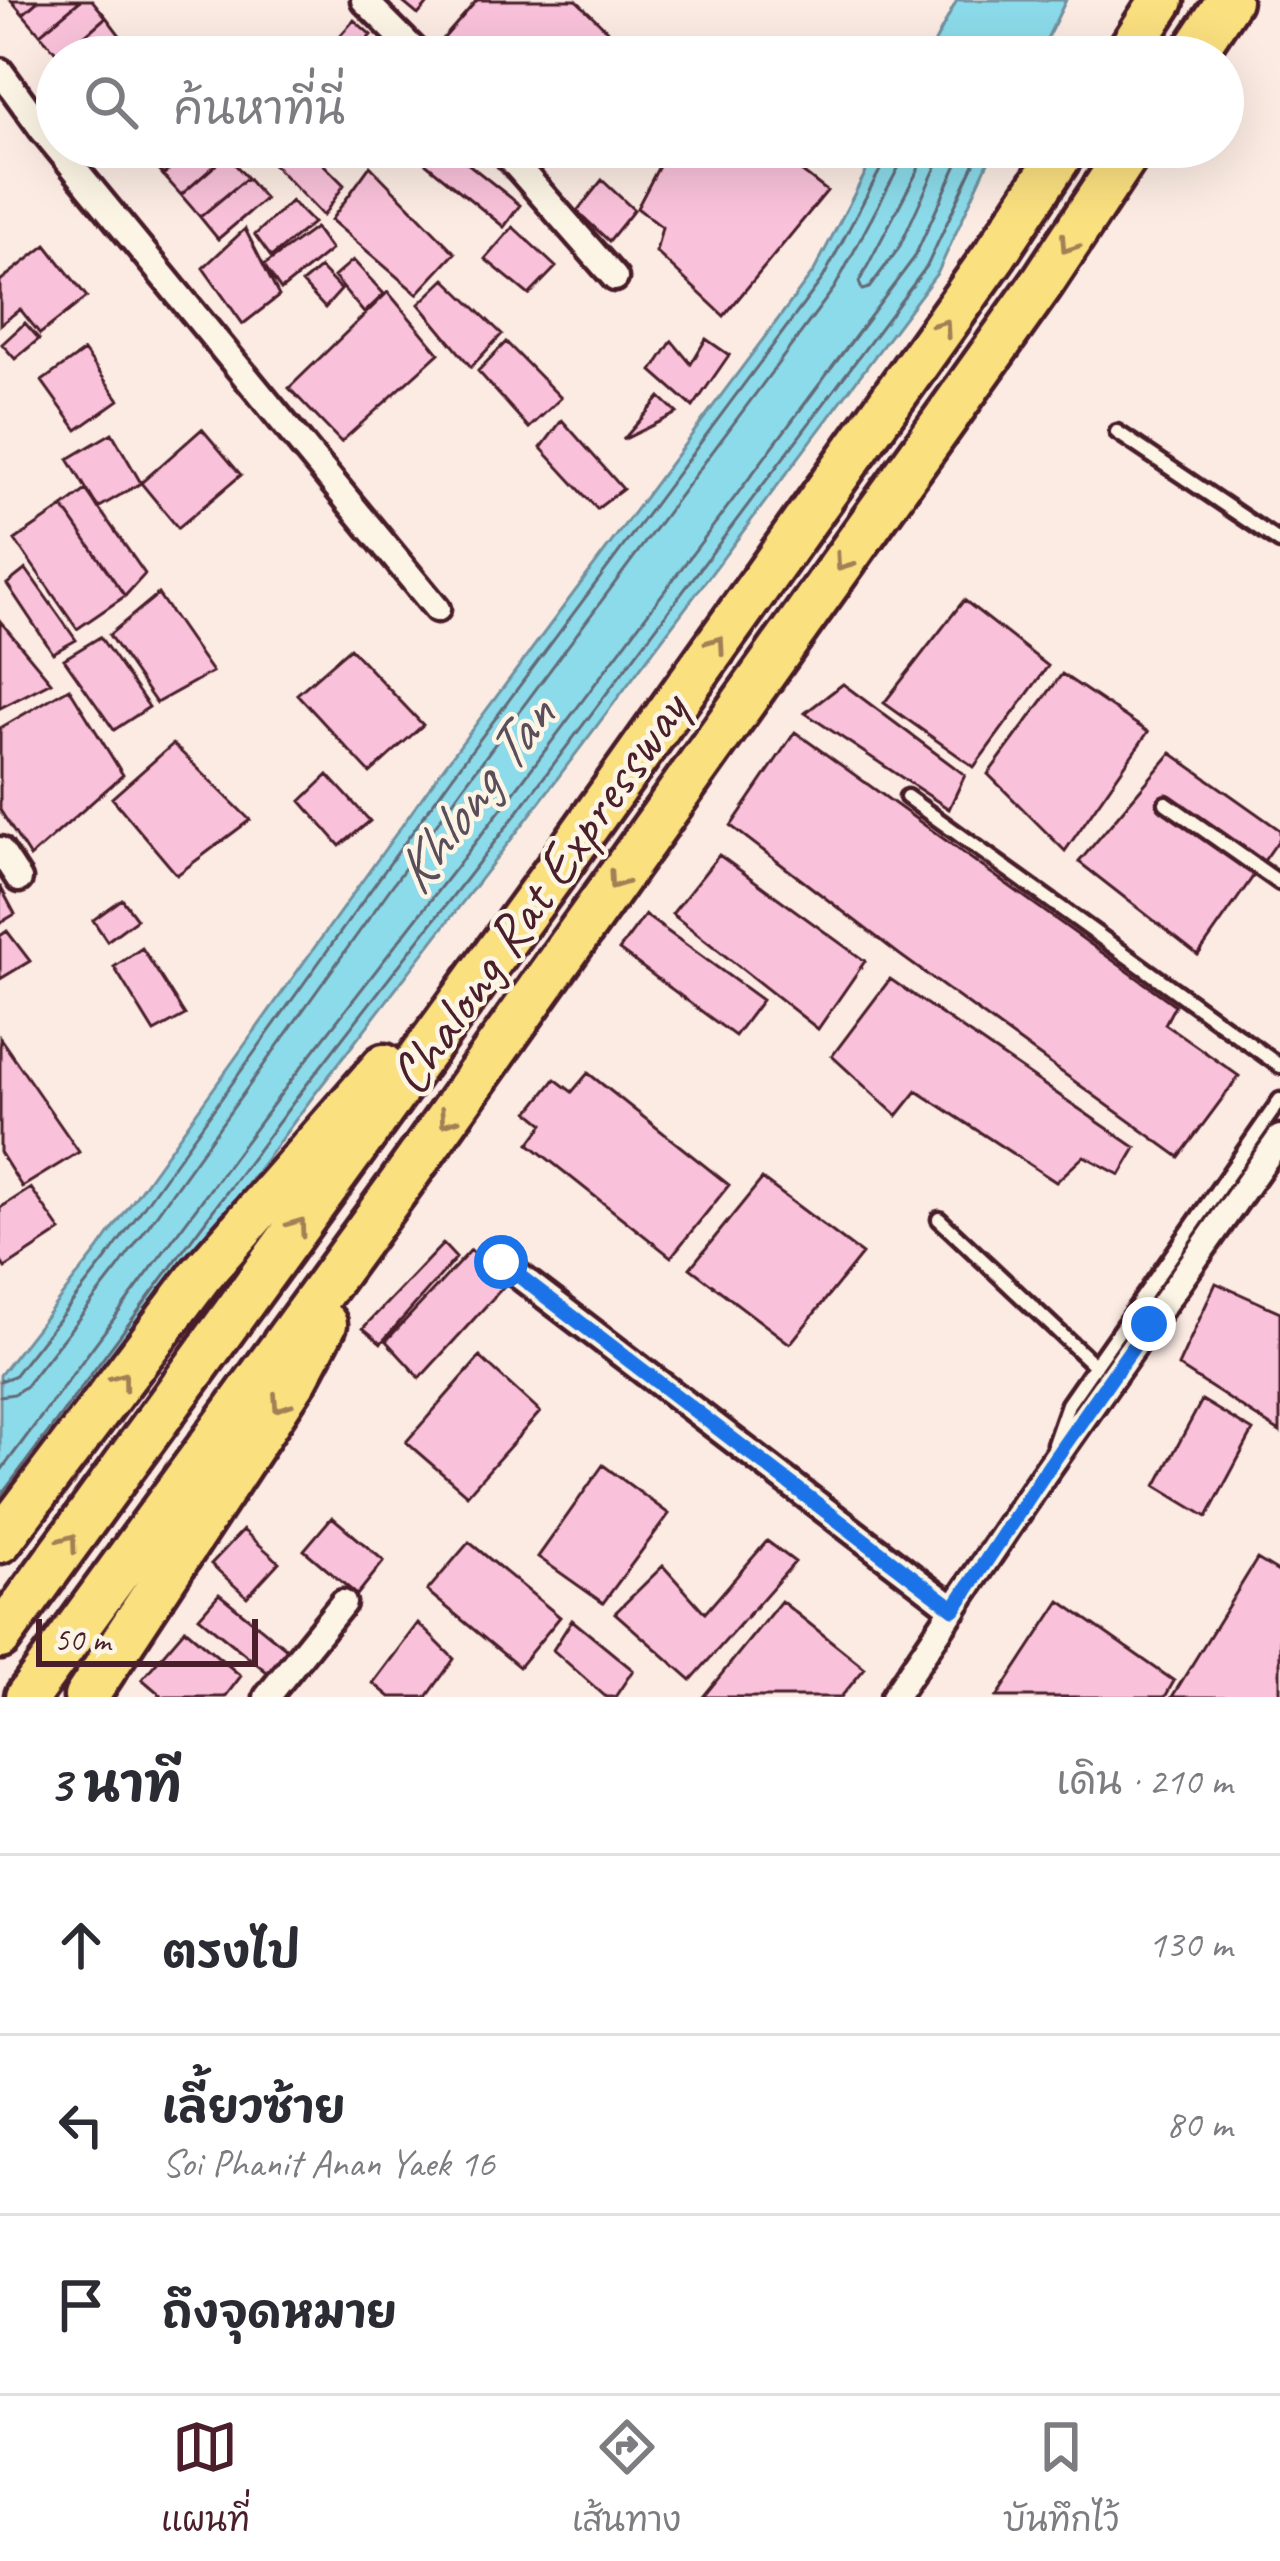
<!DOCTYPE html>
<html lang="th">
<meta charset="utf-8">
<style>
:root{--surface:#fff;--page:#f7f7f7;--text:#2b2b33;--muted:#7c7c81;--line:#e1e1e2;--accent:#4a1f2b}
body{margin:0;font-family:Caveat,"Playpen Sans Thai",sans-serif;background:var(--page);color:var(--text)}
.scale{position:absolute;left:36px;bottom:30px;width:222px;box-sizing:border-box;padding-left:12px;border:6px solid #4a1f2b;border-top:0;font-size:33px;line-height:42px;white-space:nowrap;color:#4a1f2b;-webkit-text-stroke:9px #fcf5e5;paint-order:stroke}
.stop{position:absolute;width:36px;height:36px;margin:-27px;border:9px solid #1a73e8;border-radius:50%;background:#fff}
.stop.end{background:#1a73e8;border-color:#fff;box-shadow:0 3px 12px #0008}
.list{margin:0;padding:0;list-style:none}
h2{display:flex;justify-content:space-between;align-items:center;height:156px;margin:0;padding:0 48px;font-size:51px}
h2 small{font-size:39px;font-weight:400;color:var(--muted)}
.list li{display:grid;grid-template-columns:78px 1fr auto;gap:36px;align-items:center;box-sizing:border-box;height:180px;padding:0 48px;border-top:3px solid var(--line)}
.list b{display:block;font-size:45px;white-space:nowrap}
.list p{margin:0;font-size:39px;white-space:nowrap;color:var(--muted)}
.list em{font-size:39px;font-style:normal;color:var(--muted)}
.icon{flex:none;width:66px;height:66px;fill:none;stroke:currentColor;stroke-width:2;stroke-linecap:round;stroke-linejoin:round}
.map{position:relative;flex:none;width:1280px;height:1697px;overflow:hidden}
.search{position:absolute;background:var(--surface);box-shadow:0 12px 48px #0002;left:36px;right:36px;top:36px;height:132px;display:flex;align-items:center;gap:30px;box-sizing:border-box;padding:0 42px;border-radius:66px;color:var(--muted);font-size:45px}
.sheet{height:696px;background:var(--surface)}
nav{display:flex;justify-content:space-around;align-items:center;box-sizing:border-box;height:168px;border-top:3px solid var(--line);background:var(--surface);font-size:33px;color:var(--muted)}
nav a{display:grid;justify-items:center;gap:6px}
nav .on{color:var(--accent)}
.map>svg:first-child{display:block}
</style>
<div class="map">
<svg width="1280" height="1697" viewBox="0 0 1280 1697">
<rect width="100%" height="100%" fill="#fbebe3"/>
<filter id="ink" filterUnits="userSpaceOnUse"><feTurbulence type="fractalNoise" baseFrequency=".00833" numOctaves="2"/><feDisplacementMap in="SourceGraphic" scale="24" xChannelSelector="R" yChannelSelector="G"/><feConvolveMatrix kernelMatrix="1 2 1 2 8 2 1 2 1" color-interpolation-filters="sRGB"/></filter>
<g filter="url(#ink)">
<path fill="#8cdbea" stroke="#72909e" stroke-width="3" d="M957,0H1066L1038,57H927Z
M879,147H995L938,272L526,820L314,1095L0,1517V1375L97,1251L441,771L814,271Z"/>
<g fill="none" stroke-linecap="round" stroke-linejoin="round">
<path stroke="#646a77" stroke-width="3" d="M922,147L918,170L859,282L862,290L869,288L899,248L945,147
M0,1381L14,1376L107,1258L451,778L823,278L887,157L889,147
M0,1396L14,1394L26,1386L119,1267L463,787L835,287L901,163L904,147
M0,1472L292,1079L505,804L914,258L965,147
M0,1497L304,1088L517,813L927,266L982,147"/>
</g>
<path fill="#f9c2da" stroke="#4a1f2b" stroke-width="3" d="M11,0H39L23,14Z
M39,0H81L40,34L23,14Z
M81,0H92L106,17L60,57L40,34Z
M400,0H431L418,15Z
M477,0H576L620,43L608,57H449L437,46Z
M106,17L122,38L100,57H60Z
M354,20L371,35L355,54L338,38Z
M122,38L139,57H100Z
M379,45L393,57H368Z
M154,147H195L163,175L146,154Z
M195,147H221L227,155L181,195L163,175Z
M278,147H306L344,185L323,216L268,159Z
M436,147H447L520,205L504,227L424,162Z
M669,147H770L827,191L724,316L656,252L662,227L637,208Z
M227,155L247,178L200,217L181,195Z
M370,166L455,253L417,294L331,220Z
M247,178L265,199L218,239L200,217Z
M602,180L634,210L609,241L577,211Z
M291,201L313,223L271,257L255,235Z
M513,227L556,267L529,295L485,259Z
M315,228L331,250L281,290L264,265Z
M245,229L279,296L243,324L203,268Z
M46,245L87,297L40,334L20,309L0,325V281Z
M353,260L384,294L364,313L334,277Z
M320,268L341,290L325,308L302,283Z
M445,279L502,334L471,367L419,304Z
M388,292L439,353L341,442L289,388Z
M25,323L39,339L15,359L2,344Z
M706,339L729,355L693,407L652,371L672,341L691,364Z
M506,342L561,398L529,428L478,371Z
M84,351L119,400L77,430L42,381Z
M660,397L677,413L623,440Z
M562,420L623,489L597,509L541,448Z
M202,429L241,475L178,528L141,483Z
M112,433L141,483L98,508L68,459Z
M86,490L145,574L125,596L63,507Z
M63,507L125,596L77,629L15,540Z
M26,569L76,640L53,653L7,584Z
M158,594L212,672L156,703L109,635Z
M964,600L1048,666L974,767L884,703Z
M0,621L51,682L0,708Z
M100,637L149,707L114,730L64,659Z
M350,648L423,725L370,773L297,694Z
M1062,674L1148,732L1065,851L988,774Z
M843,684L965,775L949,809L805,713Z
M69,688L123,775L30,857L0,810V728Z
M795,732L1175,1005L1165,1024L1239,1076L1179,1157L900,955L731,826Z
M173,744L250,820L177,875L112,798Z
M1171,753L1280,830V838L1198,955L1079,862Z
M328,775L370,821L340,846L301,801Z
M719,855L865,961L818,1029L672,914Z
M0,886L15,914L0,923Z
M122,899L137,919L107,941L93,920Z
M645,915L762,1000L735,1036L619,950Z
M7,931L30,961L0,979V936Z
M142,948L185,1015L154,1032L114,967Z
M890,979L1136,1148L1120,1175L1084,1156L1056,1182L917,1091L897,1116L832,1056Z
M0,1038L79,1152L22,1187L0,1152Z
M588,1073L729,1185L671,1257L529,1144L544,1124L529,1112L555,1079L572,1092Z
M762,1179L862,1254L790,1344L690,1268Z
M31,1188L61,1231L5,1268L0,1260V1208Z
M443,1244L456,1258L381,1343L363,1328Z
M471,1250L505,1285L420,1378L386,1341Z
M1216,1283L1280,1312V1432L1178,1366Z
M480,1357L540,1412L467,1495L406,1442Z
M1202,1400L1253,1431L1207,1517L1156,1486Z
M603,1465L669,1514L603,1603L538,1557Z
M332,1517L384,1561L357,1595L304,1550Z
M243,1530L279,1562L247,1597L211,1564Z
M767,1541L795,1562L691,1680L615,1613L663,1566L705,1613Z
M469,1542L560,1617L519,1667L427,1591Z
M1257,1559L1280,1573V1697H1172Z
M219,1594L293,1654L273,1677L199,1617Z
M781,1601L865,1668L841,1697H703Z
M1060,1601L1174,1681L1165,1697H997Z
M572,1620L633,1670L615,1697H606L553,1650Z
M418,1623L454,1659L427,1697H390L373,1683Z
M185,1629L241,1676L225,1697H163L142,1679Z"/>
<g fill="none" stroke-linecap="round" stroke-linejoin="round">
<defs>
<path id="service" d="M1117,432L1280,542
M907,797L1280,1066
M1166,803L1280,883
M939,1219L1095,1366
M1054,1444L1068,1404L1280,1100"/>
<path id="minor" d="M364,0L421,57
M0,71L42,129L437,609
M500,147L615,278
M0,850L19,879
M501,1262L954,1609
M267,1697L343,1603
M894,1697L1044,1474L1280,1138"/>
<path id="motorway" d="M1125,57L1162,0
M1191,57L1229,0
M0,1541L200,1276L384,1066
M0,1637L552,876L996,253L1066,147
M27,1697L396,1190L1042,283L1132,147
M86,1697L297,1377L325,1324"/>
</defs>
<use href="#service" stroke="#4a1f2b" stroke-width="21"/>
<use href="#minor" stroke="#4a1f2b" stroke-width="33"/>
<use href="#motorway" stroke="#4a1f2b" stroke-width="51"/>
<use href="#service" stroke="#fcf5e5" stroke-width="12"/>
<use href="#minor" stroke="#fcf5e5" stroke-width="24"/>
<use href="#motorway" stroke="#fbe080" stroke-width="42"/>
</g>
<defs><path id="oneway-chevron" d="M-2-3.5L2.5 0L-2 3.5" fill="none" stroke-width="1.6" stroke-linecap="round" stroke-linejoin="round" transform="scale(3)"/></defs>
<g stroke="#a28056">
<use href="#oneway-chevron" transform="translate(1068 245) rotate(123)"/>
<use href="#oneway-chevron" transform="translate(943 327) rotate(-55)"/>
<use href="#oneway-chevron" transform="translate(843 563) rotate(125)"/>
<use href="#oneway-chevron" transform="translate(717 644) rotate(-55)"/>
<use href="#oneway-chevron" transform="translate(616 881) rotate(125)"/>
<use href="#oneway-chevron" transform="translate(447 1119) rotate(125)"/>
<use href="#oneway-chevron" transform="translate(298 1226) rotate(-54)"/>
<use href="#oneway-chevron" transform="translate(121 1380) rotate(-53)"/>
<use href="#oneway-chevron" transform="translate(280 1404) rotate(123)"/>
<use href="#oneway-chevron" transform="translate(69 1542) rotate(-54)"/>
</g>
</g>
<g fill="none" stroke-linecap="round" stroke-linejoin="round" filter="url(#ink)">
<path stroke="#1a73e8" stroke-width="15" d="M501,1262L954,1609L1044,1474L1149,1324"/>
</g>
<g text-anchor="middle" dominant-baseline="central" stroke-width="9" stroke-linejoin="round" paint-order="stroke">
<g font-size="57" fill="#4a1f2b" stroke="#fcf5e5">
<text transform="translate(538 893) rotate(-55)">Chalong Rat Expressway</text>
</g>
<g font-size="60" font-style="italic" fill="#5a4e5b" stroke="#fcf5e5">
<text transform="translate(473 795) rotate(-53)">Khlong Tan</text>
</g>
</g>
</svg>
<div class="scale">50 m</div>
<div class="stop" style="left:501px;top:1262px"></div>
<div class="stop end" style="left:1149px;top:1324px"></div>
<div class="search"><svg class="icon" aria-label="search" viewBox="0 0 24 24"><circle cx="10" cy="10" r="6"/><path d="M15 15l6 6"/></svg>ค้นหาที่นี่</div>
</div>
<section class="sheet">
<h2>3 นาที<small>เดิน · 210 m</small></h2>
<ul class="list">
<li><svg class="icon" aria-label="ahead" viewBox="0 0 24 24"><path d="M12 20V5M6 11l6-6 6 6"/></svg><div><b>ตรงไป</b></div><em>130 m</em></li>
<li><svg class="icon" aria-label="left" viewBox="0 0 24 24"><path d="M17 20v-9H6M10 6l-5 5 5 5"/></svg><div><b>เลี้ยวซ้าย</b><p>Soi Phanit Anan Yaek 16</p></div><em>80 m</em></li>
<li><svg class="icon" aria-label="arrive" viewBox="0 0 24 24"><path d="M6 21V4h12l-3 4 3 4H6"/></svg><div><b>ถึงจุดหมาย</b></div></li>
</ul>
</section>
<nav>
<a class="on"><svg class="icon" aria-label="map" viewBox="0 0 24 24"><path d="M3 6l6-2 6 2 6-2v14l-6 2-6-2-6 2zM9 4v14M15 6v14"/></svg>แผนที่</a>
<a><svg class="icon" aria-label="directions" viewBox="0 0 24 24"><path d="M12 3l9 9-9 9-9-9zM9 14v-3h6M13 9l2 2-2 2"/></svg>เส้นทาง</a>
<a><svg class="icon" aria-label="saved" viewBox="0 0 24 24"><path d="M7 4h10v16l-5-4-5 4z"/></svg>บันทึกไว้</a>
</nav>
